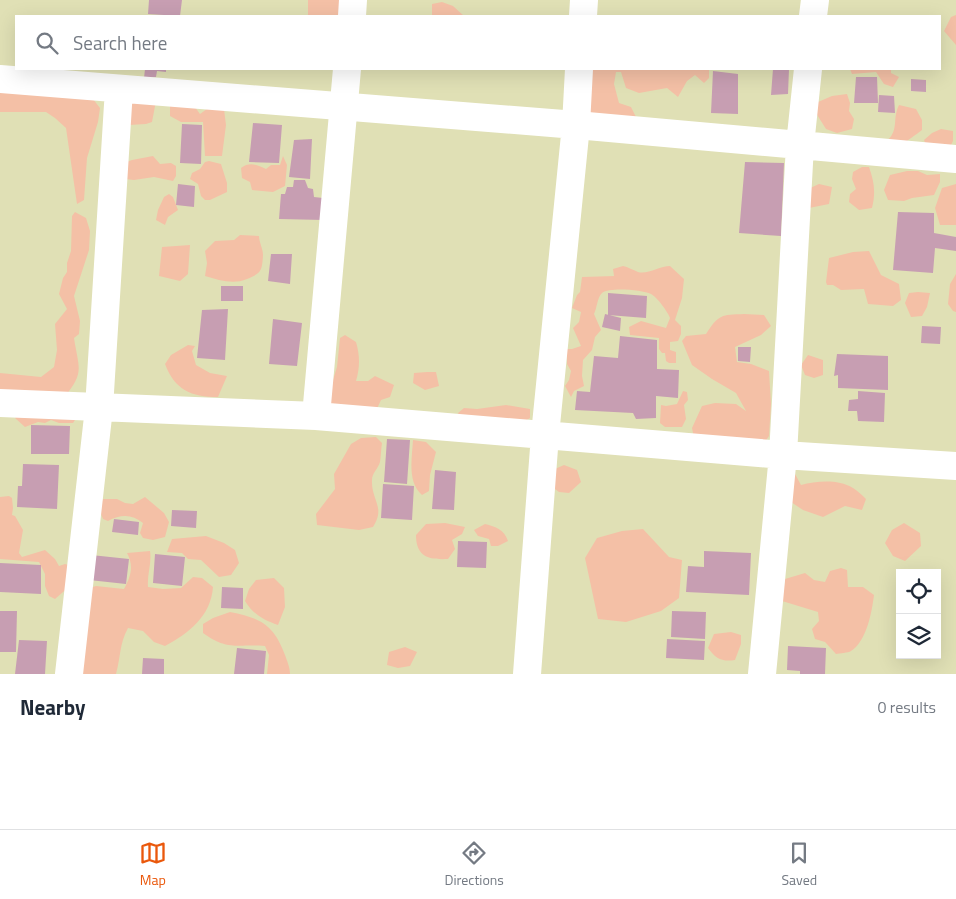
<!DOCTYPE html>
<style>
:root{--surface:#fff;--page:#f2f2f3;--text:#1f2937;--muted:#747a83;--line:#e0e1e3;--accent:#ea580c}
body{margin:0;font-family:"Titillium Web",sans-serif;background:var(--page);color:var(--text)}
.controls{position:absolute;right:15px;bottom:15px;display:grid;overflow:hidden;border-radius:0px;box-shadow:0 5px 20px #0002}
.controls button{width:45px;height:45px;display:grid;place-items:center;padding:0;border:0;border-bottom:1px solid var(--line);background:var(--surface);color:var(--text);font:25px sans-serif}
.list{margin:0;padding:0;list-style:none}
h2{display:flex;justify-content:space-between;align-items:center;height:65px;margin:0;padding:0 20px;font-size:21px}
h2 small{font-size:16px;font-weight:400;color:var(--muted)}
.icon{flex:none;width:28px;height:28px;fill:none;stroke:currentColor;stroke-width:2;stroke-linecap:round;stroke-linejoin:round}
.map{position:relative;flex:none;width:956px;height:674px;overflow:hidden}
.search{position:absolute;background:var(--surface);box-shadow:0 5px 20px #0002;left:15px;right:15px;top:15px;height:55px;display:flex;align-items:center;gap:12px;box-sizing:border-box;padding:0 18px;border-radius:0px;color:var(--muted);font-size:19px}
.sheet{height:155px;background:var(--surface)}
nav{display:flex;justify-content:space-around;align-items:center;box-sizing:border-box;height:70px;border-top:1px solid var(--line);background:var(--surface);font-size:14px;color:var(--muted)}
nav a{display:grid;justify-items:center;gap:2px}
nav .on{color:var(--accent)}
.map>svg:first-child{display:block}
</style>
<div class="map">
<svg width="956" height="674" viewBox="0 0 956 674">
<rect width="100%" height="100%" fill="#e0e0b5"/>
<path fill="#f4c0a6" d="M308,0H342L345,16H308Z
M442,2L453,6L464,16H432V4Z
M956,15V45L944,31L951,17Z
M583,69H709V78L704,83L695,75L687,81L678,97L667,88L639,93L626,88L621,72H616L614,84L619,103L631,107L640,125L588,122Z
M850,69H891V73L899,77L893,87L884,84L876,72L852,74Z
M0,85L89,94L100,108L98,122L87,158L84,200L77,204L66,128L55,118L46,112H0Z
M847,94L850,103L849,111L854,119L852,129L837,133L826,129L814,110L818,102L832,96Z
M130,98L156,101L152,122L146,124L129,125Z
M192,103L200,114L211,106L224,109L226,125L222,156H205L203,122H181L170,116V104Z
M899,105L916,109L922,120V130C915,136 908,139 901,146L888,140C899,128 892,119 899,105Z
M941,129L953,131V141L949,149L927,148L924,140L932,133Z
M153,156L160,164L171,163L176,166V176L173,181L154,177L134,180L125,179L124,163L132,160Z
M283,156L287,165L285,186L273,192L252,190L250,182L242,178L241,168C250,161 257,165 266,169L271,165H280Z
M209,161L221,164L227,183V192L210,200H205L201,196L198,184L190,179L192,173L200,169L205,162Z
M862,167H869C874,181 876,192 872,208L859,210L849,202L850,194L856,189L852,179L853,172Z
M907,171H918L927,175L940,174V182L934,195L912,198L904,201L888,200L884,190L890,175Z
M819,184L832,187L829,204L809,208L808,189Z
M956,184V225H940L935,208L942,188Z
M169,194L173,197L178,210L168,217L165,225L156,220L158,210L164,197Z
M75,212L86,218L90,231L89,250L74,296L80,321L79,334L74,338C79,370 85,372 63,399L0,398V373L41,377L54,367L57,350L55,324L67,309L59,294L63,278L67,272V263L71,251L72,216Z
M240,235L259,236C259,242 263,249 263,255C262,272 261,273 247,279C233,285 219,280 205,276L207,263L205,251L215,241L234,240Z
M190,245L188,274L180,281L159,276L162,247Z
M869,251L881,275L899,284L901,300L893,306L868,304L864,289L841,290L833,285H827L826,282L829,258L853,252Z
M623,266C628,267 633,270 638,272C647,275 660,266 670,266L684,279L682,298L675,320L681,326V334L678,341L670,342V350L676,352V363H669L666,361L665,353H662L659,349V338L630,335L629,327L641,321L666,328L670,318C668,312 657,297 651,294C642,290 610,287 602,293C597,298 597,308 594,314L601,330L595,337L592,350L583,360L582,376L584,386L574,391L571,397L565,386L569,380L571,371L567,364V349H572L581,346L573,328L579,322L581,312L572,308L577,295L580,292L582,277L614,276L613,269Z
M956,274V312L953,311L948,304L950,284Z
M918,292L930,293L927,307L922,316L911,317L905,303L909,293Z
M744,314L764,315L771,326L761,335L735,347L737,362L751,364L769,371L771,404L769,436L762,446L694,438L692,428L702,406L715,403L736,404L746,411L736,393L712,379L692,365L682,341L686,336L706,334C719,314 721,315 744,314Z
M345,335L356,342C360,356 360,367 356,381H368L375,376L394,385L390,397L381,400L374,415L332,409L328,396L337,367L340,338Z
M188,345L195,346L192,351L196,365L210,373L227,376L218,397C191,397 175,390 165,364L171,355Z
M808,355L823,360V375L814,378L805,375L801,365Z
M427,372H436L439,386L425,390L413,383L414,373Z
M683,391L687,392L688,400L684,405L686,419L682,427H665L660,423L661,405L666,406L677,404Z
M506,405L530,409V418L520,424L462,422L458,413L464,408L477,409Z
M21,412L75,420L73,423H59L51,420L45,423L38,422L25,427L15,418Z
M376,437L382,443C381,449 381,456 380,462C378,469 372,473 372,480C371,500 386,507 373,527L359,530L317,525L316,514L335,489L334,474L351,444L361,438Z
M413,440L426,442L436,452L430,475L429,491L422,495C407,482 412,458 413,440Z
M564,465L577,470L581,482L569,493L559,492L551,486L555,469Z
M795,474L801,485C817,481 838,479 853,488C858,491 862,495 866,499L862,510L845,506L823,517L803,510L788,500Z
M9,496L12,498L13,508L12,515L15,516L23,530L19,553L22,557L45,550L55,559L59,566L65,564L72,566L70,586L55,599L49,596L45,586V574L39,562L0,559V497Z
M145,497L164,513L169,522L165,537L153,540L143,538L140,533L143,523C132,514 121,514 108,521L103,519L99,509L103,499H117L125,503L133,504Z
M445,523L465,527L462,534L452,540L455,549L448,559C429,560 416,557 416,535L426,524Z
M904,523L920,533L921,546L905,561L893,556L885,543L892,530Z
M485,524C496,527 504,529 508,541L498,546H491L489,539L478,536L474,530Z
M643,529L669,557L682,560L679,598L661,611L626,622L598,619L585,558L597,538L622,531Z
M206,536L224,543L235,550L239,563L231,575L219,577L201,560L188,559L182,553L167,552L172,539Z
M150,551C152,563 147,574 148,587L163,589L181,588L193,577L202,578L213,587C211,616 189,633 165,646L154,642L143,631L128,628C119,645 121,656 116,674H71L86,589L96,586L124,589C131,576 134,566 127,553Z
M841,568L847,570L848,587H863L874,595C872,611 867,641 851,651C848,653 840,653 836,654L825,642L815,639L812,629L819,621L818,612L782,601L785,579L805,573L814,580L825,582L830,571Z
M274,578L284,588L285,607L278,625C263,620 253,614 245,601L249,589L256,580Z
M230,612C261,618 274,625 285,655C287,661 290,667 290,674H267L269,655L265,646C236,644 228,651 203,633V624L213,618Z
M731,632L741,635V644L735,660C722,662 716,659 708,648L714,634Z
M405,647L417,652L410,666L398,668L387,665L389,652Z"/>
<path fill="#c79eb2" d="M149,0H182L180,16L148,14Z
M145,69H166V72L157,71L156,77L144,78Z
M773,69H789L788,94L771,95Z
M713,71L738,74V114L711,113Z
M856,77H877L878,103H854Z
M911,79L926,80V92L911,91Z
M879,95L894,96L895,113L878,112Z
M253,123L282,125L279,163L249,162Z
M182,124L202,125L201,164L180,163Z
M312,139L310,179L289,177L294,140Z
M745,162L784,163L781,236L739,233Z
M294,180H305L308,188L313,189L314,197L323,198L324,220L279,219L281,194H285L287,187H293Z
M178,184L195,186L194,207L176,205Z
M898,212L934,213V233L956,237V251L935,248L933,273L893,270Z
M271,254H292L290,284L268,281Z
M221,286H243V301H221Z
M608,293L647,296L646,318L608,315Z
M228,309L225,360L197,358L202,310Z
M605,314L621,318L620,331L602,327Z
M273,319L302,323L297,366L269,364Z
M922,326L941,327L940,344L921,343Z
M620,336L657,340V369L679,370L678,398L656,396V418L636,419L633,413L575,410L577,391L590,392L594,356L618,358Z
M738,347H751L750,362L738,361Z
M837,354L888,356V390L838,388V375L834,376Z
M858,391L885,393L884,422L858,421L857,411H848L849,400L858,399Z
M31,425L70,426L69,454H31Z
M387,439L410,440L407,484L384,482Z
M23,464L59,465L57,509L17,507L18,486H22Z
M435,470L456,472L454,510L432,509Z
M383,484L414,486L412,520L381,518Z
M172,510L197,511L196,528L171,526Z
M114,519L139,522L138,535L112,532Z
M458,541L487,542L486,568L457,567Z
M704,551L751,553L749,595L686,592L688,566L704,567Z
M155,554L185,557L182,586L153,583Z
M91,555L129,559L126,584L89,580Z
M0,563L41,565V594L0,592Z
M222,587L243,588V609L221,608Z
M0,611H17L16,652H0Z
M672,611L706,612L705,639L671,637Z
M667,639L705,641L704,660L666,658Z
M19,640L47,641L45,674H15Z
M788,646L826,648L825,674H800V671L787,670Z
M237,648L266,651L264,674H234Z
M143,658L164,659V674H142Z"/>
<g fill="none" stroke-linecap="round" stroke-linejoin="round">
<path stroke="#fff" stroke-width="28" d="M352,16L353,0
M583,16L584,0
M813,16L815,0
M0,79L576,125L956,159
M0,403L316,416L783,455L956,466
M316,416L347,69
M69,674L99,408L119,89
M527,674L545,435L576,125L579,69
M762,674L783,455L800,145L808,69"/>
</g>
</svg>
<div class="controls">
<button><svg class="icon" aria-label="locate" viewBox="0 0 24 24"><circle cx="12" cy="12" r="6"/><path d="M12 2v4M12 18v4M2 12h4M18 12h4"/></svg></button>
<button><svg class="icon" aria-label="layers" viewBox="0 0 24 24"><path d="M12 4l9 5-9 5-9-5zM3 14l9 5 9-5"/></svg></button>
</div>
<div class="search"><svg class="icon" aria-label="search" viewBox="0 0 24 24"><circle cx="10" cy="10" r="6"/><path d="M15 15l6 6"/></svg>Search here</div>
</div>
<section class="sheet">
<h2>Nearby<small>0 results</small></h2>
<ul class="list">
</ul>
</section>
<nav>
<a class="on"><svg class="icon" aria-label="map" viewBox="0 0 24 24"><path d="M3 6l6-2 6 2 6-2v14l-6 2-6-2-6 2zM9 4v14M15 6v14"/></svg>Map</a>
<a><svg class="icon" aria-label="directions" viewBox="0 0 24 24"><path d="M12 3l9 9-9 9-9-9zM9 14v-3h6M13 9l2 2-2 2"/></svg>Directions</a>
<a><svg class="icon" aria-label="saved" viewBox="0 0 24 24"><path d="M7 4h10v16l-5-4-5 4z"/></svg>Saved</a>
</nav>
